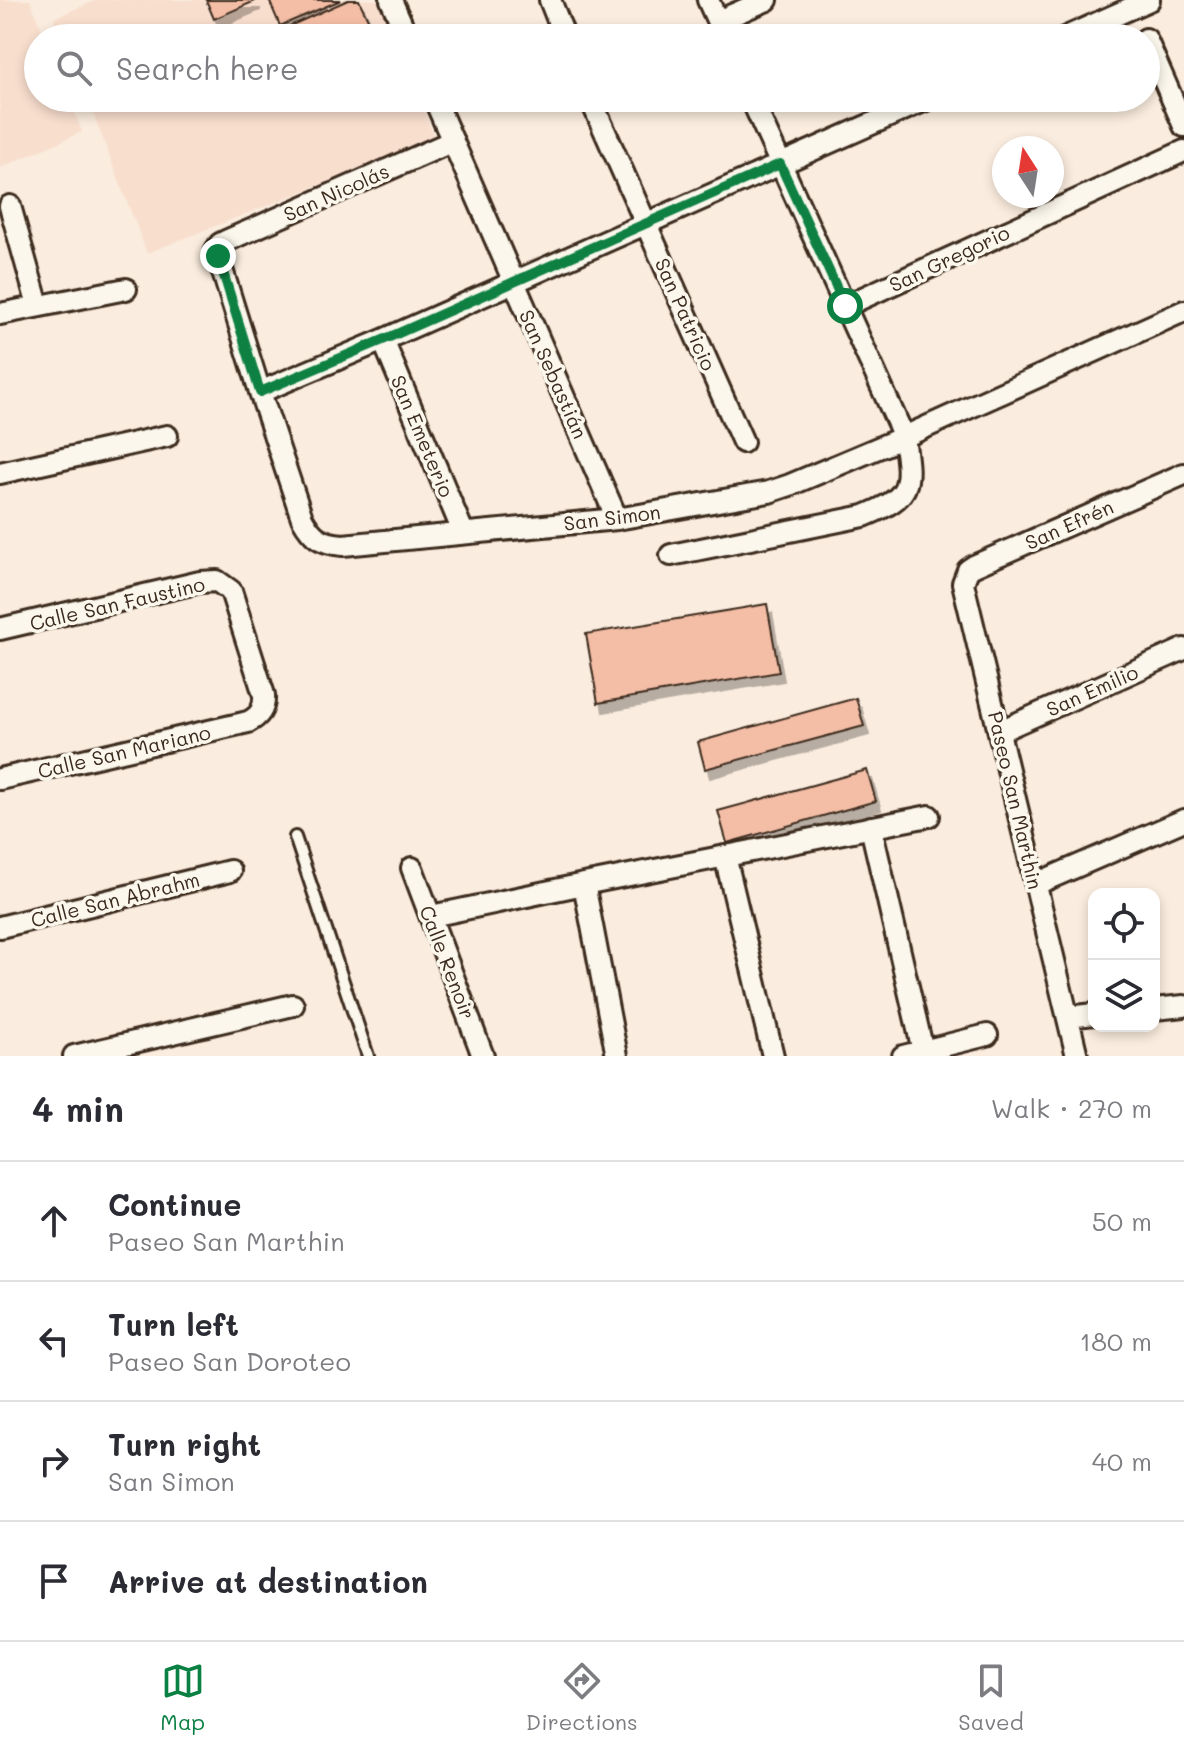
<!DOCTYPE html>
<meta charset="utf-8">
<style>
:root{--surface:#fff;--page:#f2f2f3;--text:#2b2b33;--muted:#7c7c81;--line:#e1e1e2;--accent:#0b8043}
body{margin:0;font-family:Mali,sans-serif;background:var(--page);color:var(--text)}
.controls{position:absolute;right:24px;bottom:24px;display:grid;overflow:hidden;border-radius:16px;box-shadow:0 4px 12px #0003}
.controls button{width:72px;height:72px;display:grid;place-items:center;padding:0;border:0;border-bottom:2px solid var(--line);background:var(--surface);color:var(--text);font:40px sans-serif}
.compass{position:absolute;left:992px;top:136px;width:72px;height:72px;border-radius:50%;background:var(--surface);box-shadow:0 4px 12px #0003;rotate:348deg}
.stop{position:absolute;width:24px;height:24px;margin:-18px;border:6px solid #0b8043;border-radius:50%;background:#fff}
.stop.end{background:#0b8043;border-color:#fff;box-shadow:0 2px 8px #0008}
.list{margin:0;padding:0;list-style:none}
h2{display:flex;justify-content:space-between;align-items:center;height:104px;margin:0;padding:0 32px;font-size:34px}
h2 small{font-size:26px;font-weight:400;color:var(--muted)}
.list li{display:grid;grid-template-columns:52px 1fr auto;gap:24px;align-items:center;box-sizing:border-box;height:120px;padding:0 32px;border-top:2px solid var(--line)}
.list b{display:block;font-size:30px;white-space:nowrap}
.list p{margin:0;font-size:26px;white-space:nowrap;color:var(--muted)}
.list em{font-size:26px;font-style:normal;color:var(--muted)}
.icon{flex:none;width:44px;height:44px;fill:none;stroke:currentColor;stroke-width:2;stroke-linecap:round;stroke-linejoin:round}
.map{position:relative;flex:none;width:1184px;height:1056px;overflow:hidden}
.search{position:absolute;background:var(--surface);box-shadow:0 4px 12px #0003;left:24px;right:24px;top:24px;height:88px;display:flex;align-items:center;gap:20px;box-sizing:border-box;padding:0 28px;border-radius:44px;color:var(--muted);font-size:30px}
.sheet{height:584px;background:var(--surface)}
nav{display:flex;justify-content:space-around;align-items:center;box-sizing:border-box;height:112px;border-top:2px solid var(--line);background:var(--surface);font-size:22px;color:var(--muted)}
nav a{display:grid;justify-items:center;gap:4px}
nav .on{color:var(--accent)}
.map>svg:first-child{display:block}
</style>
<div class="map">
<svg width="1184" height="1056" viewBox="0 0 1184 1056">
<defs>
<filter id="shadow"><feDropShadow dx="5" dy="9" stdDeviation="0" flood-color="#0004"/></filter>
</defs>
<rect width="100%" height="100%" fill="#faecde"/>
<filter id="ink" filterUnits="userSpaceOnUse"><feTurbulence type="fractalNoise" baseFrequency=".0125" numOctaves="2"/><feDisplacementMap in="SourceGraphic" scale="16" xChannelSelector="R" yChannelSelector="G"/><feConvolveMatrix kernelMatrix="1 2 1 2 8 2 1 2 1" color-interpolation-filters="sRGB"/></filter>
<g filter="url(#ink)">
<path fill="#f8decd" d="M0,0H30L45,38H38V98H69L82,132L0,168Z
M97,0H381L395,38H62L54,18Z
M87,98H419L435,139L147,253Z"/>
<path fill="#f4bea6" stroke="#3b2a1e" stroke-width="2" filter="url(#shadow)" d="M206,0H255V1L214,19Z
M269,0H341L280,26Z
M348,0H359L372,28L350,38H289L285,28Z
M767,604L779,672L598,703L586,634Z
M856,698L864,726L705,769L698,742Z
M867,770L876,801L727,843L718,811Z"/>
<g fill="none" stroke-linecap="round" stroke-linejoin="round">
<defs>
<path id="service" d="M295,837L368,1056"/>
<path id="minor" d="M391,0L408,38
M550,0L565,38
M708,0L725,38
M718,21L767,0
M1064,38L1149,0
M1146,39L1184,126
M434,98L617,519
M590,98L743,442
M453,141L226,241L220,244L216,250L260,392L302,518C313,538 321,543 343,545L617,519L769,492L790,485L904,437L1184,311
M10,206L38,306
M845,306L1184,151
M0,314L126,289
M383,340L463,532
M260,392L383,340L930,98
M0,473L167,436
M671,555L864,516C913,496 911,486 904,437L751,98
M0,629L200,582L217,581L231,591L264,695C265,708 260,716 248,722L0,779
M1000,731L1184,649
M871,827L923,1051
M725,856L773,1056
M412,868L483,1056
M584,884L617,1056
M1036,884L1184,820
M431,916L584,884L929,816
M0,927L230,871
M1154,1009L1184,1006
M1068,1017L1094,1014
M74,1056L293,1005
M903,1056L987,1035
M1077,1056L963,583L968,570L974,566L1184,474"/>
</defs>
<use href="#service" stroke="#3b2a1e" stroke-width="16"/>
<use href="#minor" stroke="#3b2a1e" stroke-width="26"/>
<use href="#service" stroke="#fbf7ec" stroke-width="10"/>
<use href="#minor" stroke="#fbf7ec" stroke-width="20"/>
</g>
</g>
<g fill="none" stroke-linecap="round" stroke-linejoin="round" filter="url(#ink)">
<path stroke="#0b8043" stroke-width="10" d="M218,256L260,392L383,340L780,164L845,306"/>
</g>
<g text-anchor="middle" dominant-baseline="central" stroke-width="7" stroke-linejoin="round" paint-order="stroke">
<g font-size="20" fill="#3b2a1e" stroke="#fbf7ec">
<text transform="translate(336 192) rotate(-24)">San Nicolás</text>
<text transform="translate(949 258) rotate(-25)">San Gregorio</text>
<text transform="translate(686 314) rotate(66)">San Patricio</text>
<text transform="translate(554 374) rotate(66)">San Sebastián</text>
<text transform="translate(423 436) rotate(67)">San Emeterio</text>
<text transform="translate(612 517) rotate(-7)">San Simon</text>
<text transform="translate(1069 524) rotate(-24)">San Efrén</text>
<text transform="translate(117 603) rotate(-13)">Calle San Faustino</text>
<text transform="translate(1092 690) rotate(-24)">San Emilio</text>
<text transform="translate(124 751) rotate(-13)">Calle San Mariano</text>
<text transform="translate(1016 800) rotate(77)">Paseo San Marthin</text>
<text transform="translate(115 899) rotate(-14)">Calle San Abrahm</text>
<text transform="translate(448 962) rotate(69)">Calle Renoir</text>
</g>
</g>
</svg>
<div class="controls">
<button><svg class="icon" aria-label="locate" viewBox="0 0 24 24"><circle cx="12" cy="12" r="6"/><path d="M12 2v4M12 18v4M2 12h4M18 12h4"/></svg></button>
<button><svg class="icon" aria-label="layers" viewBox="0 0 24 24"><path d="M12 4l9 5-9 5-9-5zM3 14l9 5 9-5"/></svg></button>
</div>
<svg class="compass" viewBox="-18 -18 36 36"><path d="M0-13l5 13h-10z" fill="#e53935"/><path d="M0 13l5-13h-10z" fill="#7c7c81"/></svg>
<div class="stop" style="left:845px;top:306px"></div>
<div class="stop end" style="left:218px;top:256px"></div>
<div class="search"><svg class="icon" aria-label="search" viewBox="0 0 24 24"><circle cx="10" cy="10" r="6"/><path d="M15 15l6 6"/></svg>Search here</div>
</div>
<section class="sheet">
<h2>4 min<small>Walk · 270 m</small></h2>
<ul class="list">
<li><svg class="icon" aria-label="ahead" viewBox="0 0 24 24"><path d="M12 20V5M6 11l6-6 6 6"/></svg><div><b>Continue</b><p>Paseo San Marthin</p></div><em>50 m</em></li>
<li><svg class="icon" aria-label="left" viewBox="0 0 24 24"><path d="M17 20v-9H6M10 6l-5 5 5 5"/></svg><div><b>Turn left</b><p>Paseo San Doroteo</p></div><em>180 m</em></li>
<li><svg class="icon" aria-label="right" viewBox="0 0 24 24"><path d="M7 20v-9h11M14 6l5 5-5 5"/></svg><div><b>Turn right</b><p>San Simon</p></div><em>40 m</em></li>
<li><svg class="icon" aria-label="arrive" viewBox="0 0 24 24"><path d="M6 21V4h12l-3 4 3 4H6"/></svg><div><b>Arrive at destination</b></div></li>
</ul>
</section>
<nav>
<a class="on"><svg class="icon" aria-label="map" viewBox="0 0 24 24"><path d="M3 6l6-2 6 2 6-2v14l-6 2-6-2-6 2zM9 4v14M15 6v14"/></svg>Map</a>
<a><svg class="icon" aria-label="directions" viewBox="0 0 24 24"><path d="M12 3l9 9-9 9-9-9zM9 14v-3h6M13 9l2 2-2 2"/></svg>Directions</a>
<a><svg class="icon" aria-label="saved" viewBox="0 0 24 24"><path d="M7 4h10v16l-5-4-5 4z"/></svg>Saved</a>
</nav>
